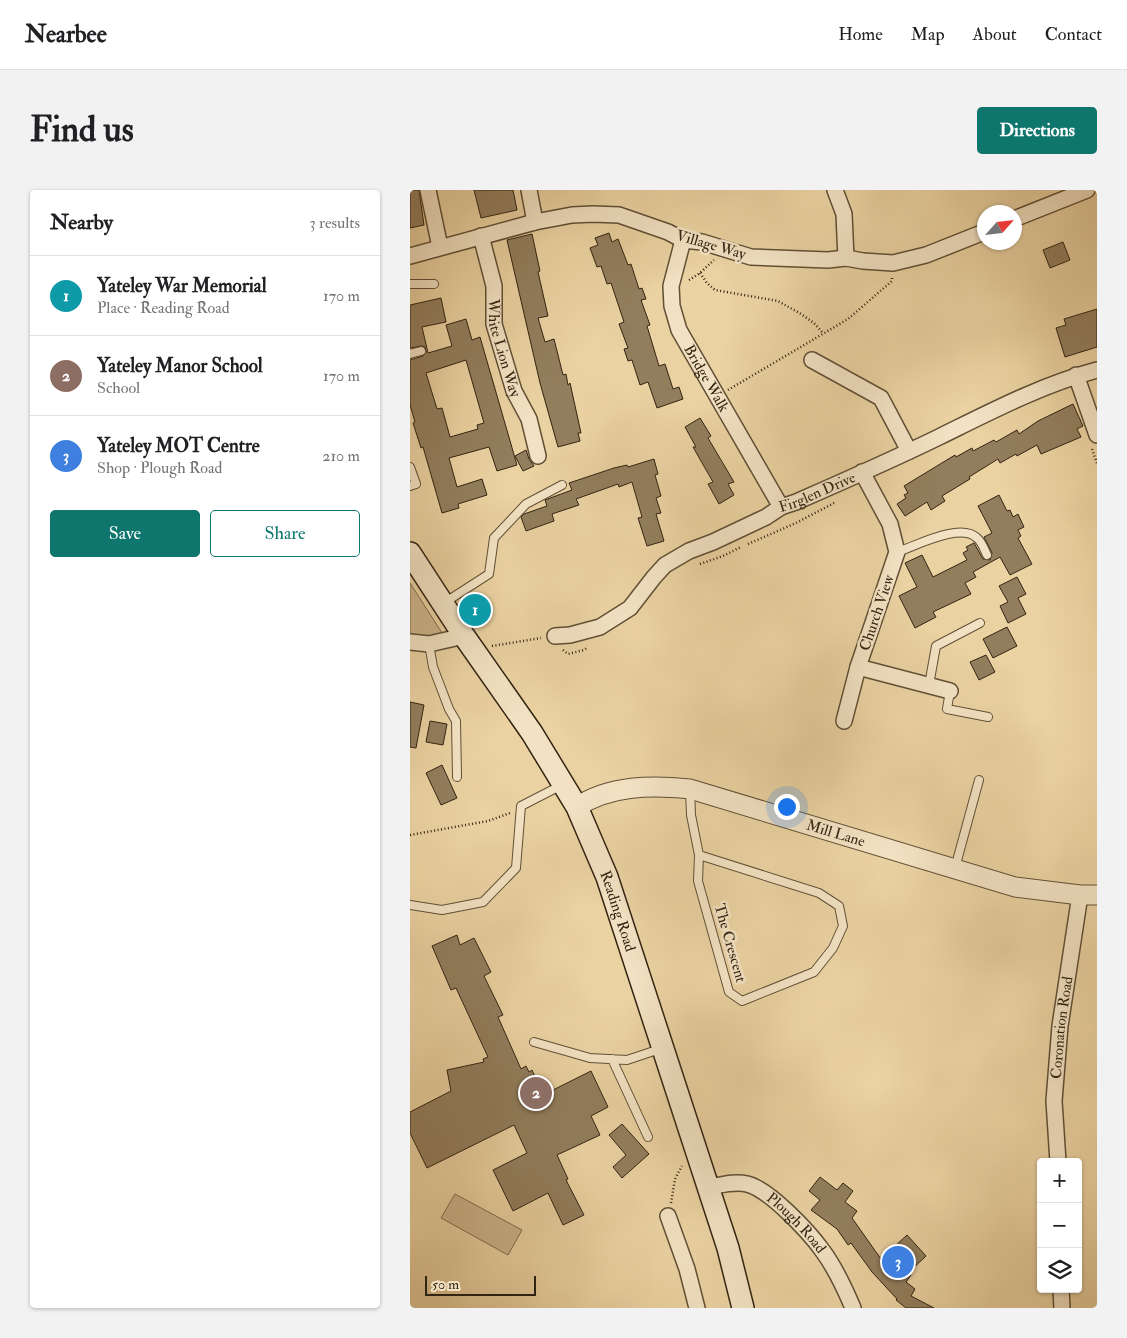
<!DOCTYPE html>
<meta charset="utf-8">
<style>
:root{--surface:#fff;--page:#f2f2f2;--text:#202124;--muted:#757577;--line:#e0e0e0;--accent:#0f766e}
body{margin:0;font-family:"IM FELL Double Pica",serif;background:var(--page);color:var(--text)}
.controls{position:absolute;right:15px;bottom:15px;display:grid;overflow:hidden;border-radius:5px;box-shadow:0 1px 4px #0004}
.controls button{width:45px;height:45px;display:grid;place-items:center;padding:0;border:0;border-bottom:1px solid var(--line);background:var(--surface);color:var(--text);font:25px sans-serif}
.compass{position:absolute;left:567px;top:15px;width:45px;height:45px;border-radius:50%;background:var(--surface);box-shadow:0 1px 4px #0004;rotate:63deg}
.scale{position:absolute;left:15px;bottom:12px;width:111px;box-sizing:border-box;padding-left:5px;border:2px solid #322412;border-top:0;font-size:14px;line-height:18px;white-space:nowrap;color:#322412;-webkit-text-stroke:4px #f2e2c3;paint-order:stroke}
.you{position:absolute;left:376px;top:616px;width:18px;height:18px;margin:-12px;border:4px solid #fff;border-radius:50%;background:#1a73e8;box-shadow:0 0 0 8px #1a73e833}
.badge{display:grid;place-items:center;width:32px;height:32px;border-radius:50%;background:var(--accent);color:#fff;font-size:16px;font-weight:700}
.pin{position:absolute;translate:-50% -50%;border:2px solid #fff;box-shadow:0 1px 5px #0006}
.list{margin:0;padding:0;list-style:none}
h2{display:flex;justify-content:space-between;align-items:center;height:65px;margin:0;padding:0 20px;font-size:21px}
h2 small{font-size:16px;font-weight:400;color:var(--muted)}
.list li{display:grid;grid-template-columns:32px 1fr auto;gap:15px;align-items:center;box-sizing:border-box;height:80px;padding:0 20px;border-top:1px solid var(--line)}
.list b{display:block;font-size:19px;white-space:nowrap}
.list p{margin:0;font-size:16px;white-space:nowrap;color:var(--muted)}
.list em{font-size:16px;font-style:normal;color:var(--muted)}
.actions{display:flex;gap:10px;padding:15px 20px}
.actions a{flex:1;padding:11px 0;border:1px solid var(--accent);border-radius:5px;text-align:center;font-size:18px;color:var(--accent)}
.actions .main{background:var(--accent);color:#fff}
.icon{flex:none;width:28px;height:28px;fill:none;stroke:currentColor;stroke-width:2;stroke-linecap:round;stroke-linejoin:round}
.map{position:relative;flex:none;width:687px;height:1118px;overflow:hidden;border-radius:5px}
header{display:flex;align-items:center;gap:30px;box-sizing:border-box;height:70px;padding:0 25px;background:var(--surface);border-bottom:1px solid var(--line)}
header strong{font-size:24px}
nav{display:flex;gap:28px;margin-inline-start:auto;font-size:18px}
.intro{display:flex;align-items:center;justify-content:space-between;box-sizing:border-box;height:120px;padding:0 30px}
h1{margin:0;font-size:35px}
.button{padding:12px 22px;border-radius:5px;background:var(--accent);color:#fff;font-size:18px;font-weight:700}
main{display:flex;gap:30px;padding:0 30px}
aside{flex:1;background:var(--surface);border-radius:5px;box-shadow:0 1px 4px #0004}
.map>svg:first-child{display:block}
</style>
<header>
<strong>Nearbee</strong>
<nav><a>Home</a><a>Map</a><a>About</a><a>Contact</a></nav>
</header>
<div class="intro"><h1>Find us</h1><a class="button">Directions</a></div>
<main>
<aside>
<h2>Nearby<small>3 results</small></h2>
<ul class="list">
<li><span class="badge" style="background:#0f9aa8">1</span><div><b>Yateley War Memorial</b><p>Place · Reading Road</p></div><em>170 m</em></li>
<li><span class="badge" style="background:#8d6e63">2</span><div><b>Yateley Manor School</b><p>School</p></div><em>170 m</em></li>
<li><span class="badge" style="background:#3f7fe0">3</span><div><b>Yateley MOT Centre</b><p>Shop · Plough Road</p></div><em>210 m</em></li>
</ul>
<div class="actions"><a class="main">Save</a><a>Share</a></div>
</aside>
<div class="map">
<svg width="687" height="1118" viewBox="0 0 687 1118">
<rect width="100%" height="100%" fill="#ebd2a2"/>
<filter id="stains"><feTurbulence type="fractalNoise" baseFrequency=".004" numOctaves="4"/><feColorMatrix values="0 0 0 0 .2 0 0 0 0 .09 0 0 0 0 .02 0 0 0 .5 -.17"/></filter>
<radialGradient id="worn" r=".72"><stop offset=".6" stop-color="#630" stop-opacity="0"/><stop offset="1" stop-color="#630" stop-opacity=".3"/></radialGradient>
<path fill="#ccb48a" stroke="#7f6c4e" d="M0,393L34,446L26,449L0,445Z
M45,1004L112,1040L98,1065L31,1028Z"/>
<path fill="#927e5d" stroke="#322412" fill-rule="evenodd" d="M0,0H9L14,35L0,38Z
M64,0H103L107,20L71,28Z
M199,43L202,52L208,49L218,75L221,74L229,99L232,98L236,109L231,110L240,135L237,136L249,176L255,174L263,199L269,197L273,209L247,218L238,192L230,195L222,170L218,171L214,159L218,158L209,134L214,132L201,93L197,94L191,76L187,77L180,58L188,55L185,48Z
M122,44L130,81L128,82L138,126L128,128L135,152L144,149L153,185L156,184L158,195L160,193L171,243H168L170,251L148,257L130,193L97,50Z
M653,52L660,70L640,78L633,60Z
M31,108L36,132L12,137L18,163L42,156L36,135L56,129L62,150L70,147L107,275L87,281L79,257L39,268L47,297L72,289L77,305L48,314L49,318L32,323L13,257L11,258L3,233L5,232L0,215V170L13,166L16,162L15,157L12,156L0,158V115ZM56,170L74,233L67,235L68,239L40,247L32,218L27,219L16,183Z
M687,119V157L655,167L646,138L656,135L654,129Z
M663,214L673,236L667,239L671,247L631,264L627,255L607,266L606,264L590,273L588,269L559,287L560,289L532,306L535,311L521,320L517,312L495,326L487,314L496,308L494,305L498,303L494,296L545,265L546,267L562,258L563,261L584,250L586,252L607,240L609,244L628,231Z
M290,228L301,246L298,248L324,292L318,294L324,305L309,314L298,294L303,292L283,257H286L275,237Z
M116,260L119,269L124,276L113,281L105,266Z
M244,269L248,284L245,285L251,306L246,308L251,323L246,324L254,351L237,356L228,328L232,327L222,292L209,297L208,294L166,309L169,315L142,324L144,331L116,341L111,327L114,324L137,316L135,310L162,300L159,293L204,278L217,275L218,277Z
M589,305L597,321L600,320L603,327L608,324L614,337L608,340L611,346L608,348L622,374L600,385L590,367L563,382L566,387L555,393L561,404L523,422L526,427L505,438L489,406L507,397L495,373L512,365L523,387L557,370L553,363L558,360L556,357L564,353L573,369L580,370L582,363L574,347L582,343L568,316Z
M607,387L616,404L608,408L616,424L598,433L590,416L598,412L589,396Z
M597,437L607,456L583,468L573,449Z
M576,465L585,482L569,490L560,472Z
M0,512L14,515L6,558L0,557Z
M20,531L37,534L33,555L16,552Z
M32,575L47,608L31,615L16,583Z
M47,745L50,755L64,748L81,782L74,786L93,825L88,827L111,879L116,876L119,882L122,880L133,905L181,881L198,917L181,926L190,945L147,965L158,989L156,990L174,1025L153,1035L138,1003L103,1021L83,980L117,963L104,935L17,978L0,943V922L41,901L37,880L74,872L73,869L78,867L46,798L41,800L22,756Z
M212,934L239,964L212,988L203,977L216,965L199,945Z
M410,987L427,1000L433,993L443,1001L435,1012L447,1021L442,1028L471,1069L497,1045L516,1066L499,1082L501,1085L496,1092L505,1099L501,1106L524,1118H496L486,1110L487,1109L462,1082L441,1053L438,1055L427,1039L401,1020L410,1010L399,1001Z"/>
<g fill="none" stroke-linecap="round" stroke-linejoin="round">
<defs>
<path id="service" d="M0,94H24
M0,164L11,161
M0,277L6,294L0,296
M487,362C506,356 550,332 567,348C572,352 574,359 577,365
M34,413L79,384L84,348L116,314L152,295
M19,454L23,477L39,519L46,531L47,587
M519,495L526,456L570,433
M540,501L537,519L578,527
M280,600L281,625L289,665L288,691L319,802L332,811L404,782L423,758L433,736L429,716L409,703L289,665
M545,678L569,590
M0,715L32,720L73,712L106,678L111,616L152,595
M124,852L180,868L217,870L253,858
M202,869L238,947"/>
<g id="minor">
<path d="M18,0L30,57"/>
<path d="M119,0L125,32"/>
<path d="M425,0L434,24L436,68"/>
<path d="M604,29L677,0"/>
<path id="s1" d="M71,46L84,96V134L104,201L119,229L128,266"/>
<path id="s2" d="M273,50L261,96L262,116L269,140L371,317"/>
<path d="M0,66L125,32L162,25L183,24L209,25L258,42L273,50L292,52L341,67L418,70L436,68L453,71L483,73L516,65L574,42"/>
<path d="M402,170L471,208L499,261"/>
<path d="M666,185L687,245"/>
<path d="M452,282L480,334L487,362L448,477L540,501"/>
<path id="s3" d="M145,446L160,445L190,437L220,418L244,387L255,375L279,361L303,352L356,327L371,317L386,312C434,291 482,270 529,247C580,222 631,195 687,180"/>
<path d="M0,452L19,454L54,446"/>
<path d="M434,531L448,477"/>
<path id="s4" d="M648,972L644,911L650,836L670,705"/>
<path id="s5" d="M299,997C311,995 325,991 337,994C359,999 399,1042 412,1060C424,1076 435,1099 443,1118"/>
<path d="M258,1026L277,1079L287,1118"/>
<path d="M651,1099L652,1118"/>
</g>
<g id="tertiary">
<path id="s6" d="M167,617C200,595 242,595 280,599L605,697L670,705H687"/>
</g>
<g id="secondary">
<path id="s7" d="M0,363L54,446L122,543L167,617L197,687L318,1058L333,1118"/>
</g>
</defs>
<use href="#service" stroke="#605036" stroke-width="10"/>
<use href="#minor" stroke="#605036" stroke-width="18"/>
<use href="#tertiary" stroke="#605036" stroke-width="21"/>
<use href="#secondary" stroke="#322412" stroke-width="24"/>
<path stroke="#322412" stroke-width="2.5" stroke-dasharray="1 2.5" stroke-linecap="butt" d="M290,83L297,93L305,100L368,111L391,124L404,133L413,143
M279,90L290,83L304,70
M318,200L438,129L482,91V86
M682,259L687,273
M338,354L386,333L426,312
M290,374L313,366L331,357
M82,456L131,448
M153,460L158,464L174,460L178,457
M0,645L78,631L100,623
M261,1013L265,989L272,976"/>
<use href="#service" stroke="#f2e2c3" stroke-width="8"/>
<use href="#minor" stroke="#f2e2c3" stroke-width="15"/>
<use href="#tertiary" stroke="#f2e2c3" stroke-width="19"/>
<use href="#secondary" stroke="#f2e2c3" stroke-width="21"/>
</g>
<g text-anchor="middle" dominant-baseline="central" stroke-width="5" stroke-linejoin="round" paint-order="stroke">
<g font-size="15" fill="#322412" stroke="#f2e2c3">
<text transform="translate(301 55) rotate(16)">Village Way</text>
<text stroke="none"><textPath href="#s1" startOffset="115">White Lion Way</textPath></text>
<text stroke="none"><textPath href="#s2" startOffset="148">Bridge Walk</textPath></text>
<text stroke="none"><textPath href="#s3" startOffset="306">Firglen Drive</textPath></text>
<text transform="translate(467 423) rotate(-71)">Church View</text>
<text stroke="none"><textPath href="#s6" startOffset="269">Mill Lane</textPath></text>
<text stroke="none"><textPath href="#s7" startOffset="416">Reading Road</textPath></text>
<text transform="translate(320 753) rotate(74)">The Crescent</text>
<text stroke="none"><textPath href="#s4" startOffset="135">Coronation Road</textPath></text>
<text stroke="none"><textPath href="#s5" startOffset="102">Plough Road</textPath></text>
</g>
</g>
<rect width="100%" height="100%" filter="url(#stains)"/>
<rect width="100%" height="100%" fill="url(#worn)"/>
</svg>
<div class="controls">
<button>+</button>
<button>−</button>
<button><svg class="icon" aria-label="layers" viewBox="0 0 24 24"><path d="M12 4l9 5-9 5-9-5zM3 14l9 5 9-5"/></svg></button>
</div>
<svg class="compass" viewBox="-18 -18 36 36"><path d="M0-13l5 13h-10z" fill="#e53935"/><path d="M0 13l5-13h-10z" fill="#757577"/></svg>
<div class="scale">50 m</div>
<div class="you"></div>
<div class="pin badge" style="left:65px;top:420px;background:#0f9aa8">1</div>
<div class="pin badge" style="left:126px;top:903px;background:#8d6e63">2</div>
<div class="pin badge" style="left:488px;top:1072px;background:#3f7fe0">3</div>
</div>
</main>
